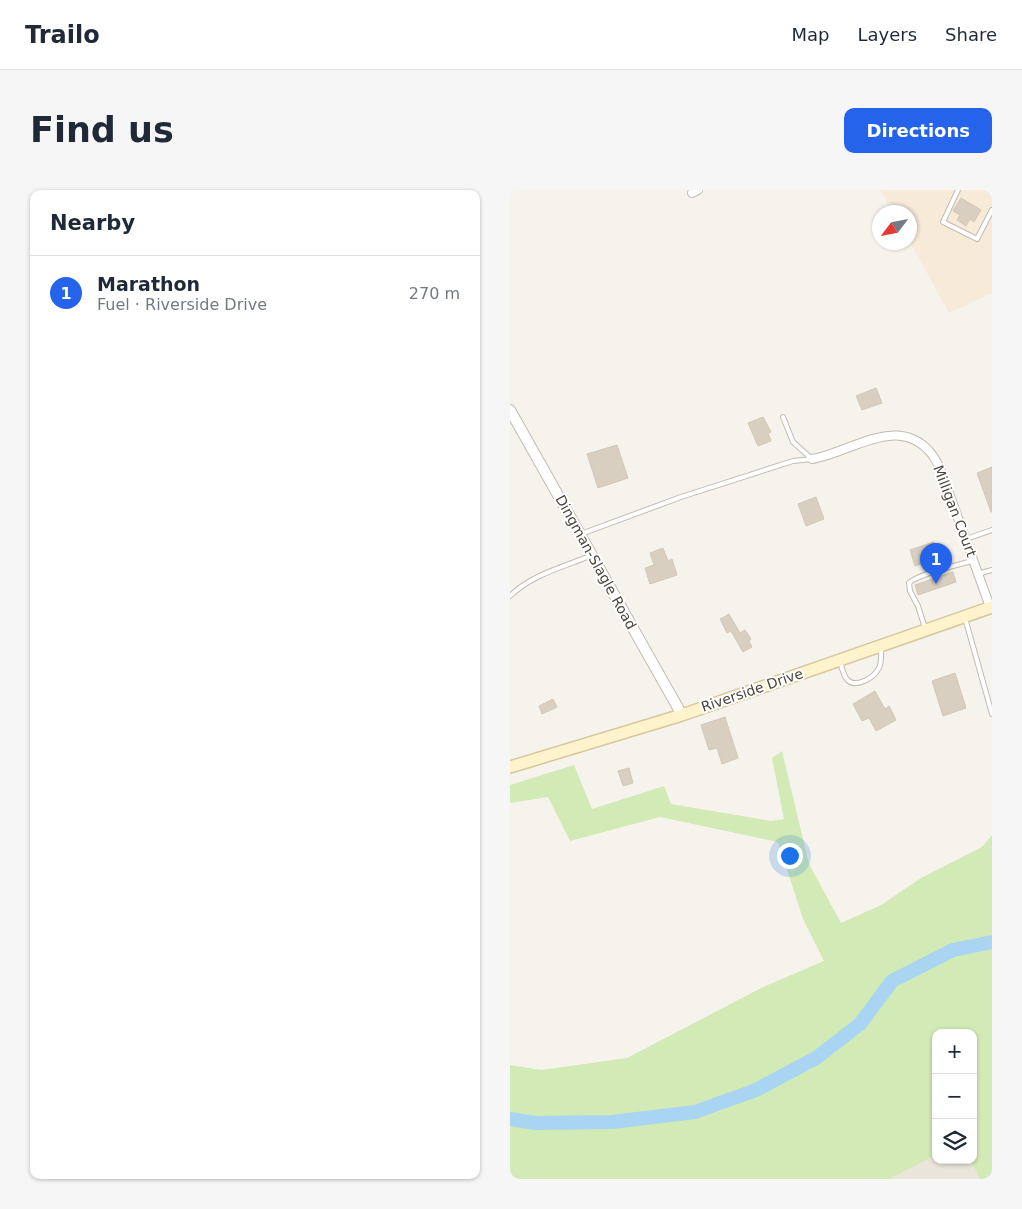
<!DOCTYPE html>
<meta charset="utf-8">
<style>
:root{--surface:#fff;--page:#f6f6f7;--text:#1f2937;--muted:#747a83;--line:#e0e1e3;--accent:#2563eb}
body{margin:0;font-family:"DejaVu Sans",sans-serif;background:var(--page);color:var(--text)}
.controls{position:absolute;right:15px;bottom:15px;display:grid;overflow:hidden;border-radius:10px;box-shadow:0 1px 4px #0004}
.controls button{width:45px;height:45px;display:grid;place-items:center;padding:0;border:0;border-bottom:1px solid var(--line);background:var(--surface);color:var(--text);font:25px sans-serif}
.compass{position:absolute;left:362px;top:15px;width:45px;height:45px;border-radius:50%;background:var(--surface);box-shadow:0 1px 4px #0004;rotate:238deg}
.you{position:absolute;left:279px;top:665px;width:18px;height:18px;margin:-12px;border:4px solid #fff;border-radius:50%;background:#1a73e8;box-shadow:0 0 0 8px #1a73e833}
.badge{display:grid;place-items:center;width:32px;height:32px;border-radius:50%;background:var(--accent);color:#fff;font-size:16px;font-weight:700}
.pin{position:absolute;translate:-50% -41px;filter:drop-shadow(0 1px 2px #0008)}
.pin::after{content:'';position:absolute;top:26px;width:18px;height:15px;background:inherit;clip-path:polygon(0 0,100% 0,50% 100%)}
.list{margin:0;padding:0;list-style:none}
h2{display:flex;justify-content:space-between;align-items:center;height:65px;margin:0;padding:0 20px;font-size:21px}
h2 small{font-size:16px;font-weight:400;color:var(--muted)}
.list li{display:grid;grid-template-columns:32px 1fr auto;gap:15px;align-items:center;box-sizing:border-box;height:75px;padding:0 20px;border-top:1px solid var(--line)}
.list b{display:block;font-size:19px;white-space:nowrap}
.list p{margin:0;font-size:16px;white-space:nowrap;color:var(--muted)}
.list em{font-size:16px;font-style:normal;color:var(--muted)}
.icon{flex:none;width:28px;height:28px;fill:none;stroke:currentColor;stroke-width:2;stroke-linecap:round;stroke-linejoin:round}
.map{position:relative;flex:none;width:482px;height:989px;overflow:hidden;border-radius:10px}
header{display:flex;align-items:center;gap:30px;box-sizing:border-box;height:70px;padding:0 25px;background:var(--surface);border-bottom:1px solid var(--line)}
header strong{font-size:24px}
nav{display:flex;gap:28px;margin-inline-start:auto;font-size:18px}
.intro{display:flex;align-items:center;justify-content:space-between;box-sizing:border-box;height:120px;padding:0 30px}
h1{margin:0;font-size:35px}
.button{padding:12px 22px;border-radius:10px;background:var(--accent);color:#fff;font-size:18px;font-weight:700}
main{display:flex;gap:30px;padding:0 30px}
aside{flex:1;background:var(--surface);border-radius:10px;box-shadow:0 1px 4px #0004}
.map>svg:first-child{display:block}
</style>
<header>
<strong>Trailo</strong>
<nav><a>Map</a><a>Layers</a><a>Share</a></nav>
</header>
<div class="intro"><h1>Find us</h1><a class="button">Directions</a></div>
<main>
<aside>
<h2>Nearby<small></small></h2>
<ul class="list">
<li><span class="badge">1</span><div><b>Marathon</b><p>Fuel · Riverside Drive</p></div><em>270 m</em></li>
</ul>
</aside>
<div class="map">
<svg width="482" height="989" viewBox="0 0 482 989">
<rect width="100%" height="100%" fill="#f6f3ec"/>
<path fill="#eae5da" d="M426,965V970H460L470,989H380Z"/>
<path fill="#f7ead8" d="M370,0H482V103L439,123L400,52V22H383Z"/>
<path fill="#d2eab5" d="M272,561L299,674L331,733L371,715L411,688L472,657L482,645V989H470L460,970H463V843H426V965L380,989H0V875L31,880L117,868L253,797L314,771L293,729L268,652L150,627L60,651L38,607L0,613V595L64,575L82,619L154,596L161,614L261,631L274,629L262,568Z"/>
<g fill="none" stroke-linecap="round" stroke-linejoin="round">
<path stroke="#a9d4f2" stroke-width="14" d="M0,929L25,933L102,932L185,922L246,900L306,868L350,834L382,791L443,760L482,752"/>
</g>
<path fill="#d8cfc1" stroke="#d3c7b4" d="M451,8L471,20L464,32L460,29L456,36L447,30L450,25L443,21Z
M366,198L372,213L352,220L346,206Z
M253,227L261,242L258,243L261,251L248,256L238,233Z
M107,255L118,288L88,298L77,264Z
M482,277V322H481L467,283Z
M306,307L314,329L296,336L288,314Z
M424,352L429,368L405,376L400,360Z
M153,358L158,371L162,369L167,385L140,394L135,378L144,375L140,363Z
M443,382L446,392L408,405L405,395Z
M219,424L230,443L235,440L241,449L239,451L242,457L233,462L221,441L217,443L210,429Z
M445,483L456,518L433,526L422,491Z
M365,501L375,519L379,516L386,530L366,541L359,528L352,531L343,514Z
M43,509L47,517L32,524L29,516Z
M215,527L228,568L212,574L207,558L199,560L191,535Z
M119,578L123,593L113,596L108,581Z"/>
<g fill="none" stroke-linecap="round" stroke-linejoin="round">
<defs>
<path id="service" d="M448,0L433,32L467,49L482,20
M273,227L283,252L302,269
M71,344L171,307L283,271L302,269
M456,349L482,340
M468,384L482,380
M0,406C21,385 53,377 80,366
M455,428L482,524
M415,438L408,416L400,401L399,393C408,384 448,375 462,371
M330,472C332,477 333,484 336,488C344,500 364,488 369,478C372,472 371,464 371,458"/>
<path id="minor" d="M182,3L188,0
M302,269C340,263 387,224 420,262C424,266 427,273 430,278L480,417"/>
<path id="tertiary" d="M0,220L172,525"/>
<path id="secondary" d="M0,577L172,525L482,417"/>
</defs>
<use href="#service" stroke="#c2bbae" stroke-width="6"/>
<use href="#minor" stroke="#c2bbae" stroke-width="10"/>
<use href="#tertiary" stroke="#c2bbae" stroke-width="12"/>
<use href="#secondary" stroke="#d6c79b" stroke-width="14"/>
<use href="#service" stroke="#fff" stroke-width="4"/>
<use href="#minor" stroke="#fff" stroke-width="8"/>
<use href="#tertiary" stroke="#fff" stroke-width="10"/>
<use href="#secondary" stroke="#fff3cd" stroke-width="11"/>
</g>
<g text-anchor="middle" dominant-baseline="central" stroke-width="4" stroke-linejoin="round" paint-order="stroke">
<g font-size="14" fill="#4b4439" stroke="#fff">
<text transform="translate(445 321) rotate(69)">Milligan Court</text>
<text transform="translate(86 372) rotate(61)">Dingman-Slagle Road</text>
<text transform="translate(242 500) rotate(-19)">Riverside Drive</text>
</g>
</g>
</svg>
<div class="controls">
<button>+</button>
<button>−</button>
<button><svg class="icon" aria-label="layers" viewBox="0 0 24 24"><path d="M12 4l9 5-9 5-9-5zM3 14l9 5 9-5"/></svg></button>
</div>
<svg class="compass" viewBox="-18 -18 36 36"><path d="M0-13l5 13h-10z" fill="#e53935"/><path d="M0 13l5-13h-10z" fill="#747a83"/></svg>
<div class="you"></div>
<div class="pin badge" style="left:426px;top:394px">1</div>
</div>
</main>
